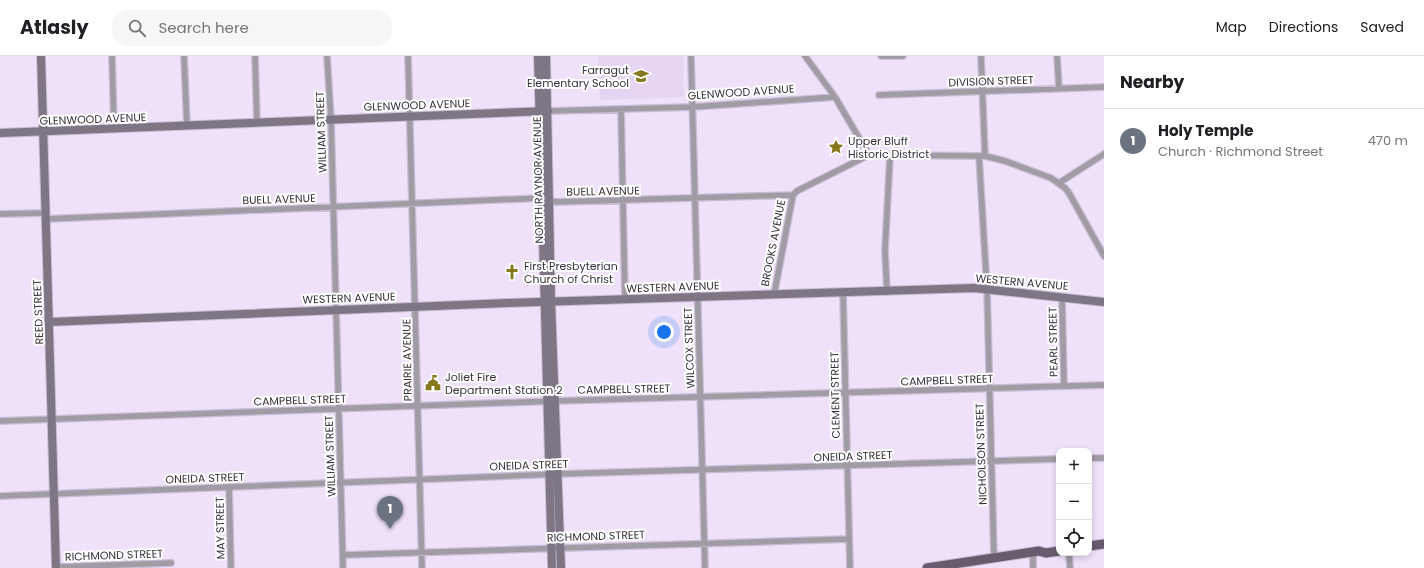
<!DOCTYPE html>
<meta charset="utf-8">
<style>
:root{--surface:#fff;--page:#f6f6f6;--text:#202124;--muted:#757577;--line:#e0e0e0;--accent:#86791e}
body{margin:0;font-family:Poppins,sans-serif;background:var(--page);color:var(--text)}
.controls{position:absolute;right:12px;bottom:12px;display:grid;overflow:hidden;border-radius:8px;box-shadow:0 2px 6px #0003}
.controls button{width:36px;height:36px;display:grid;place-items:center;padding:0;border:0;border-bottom:1px solid var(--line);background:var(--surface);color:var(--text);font:20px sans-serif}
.you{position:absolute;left:664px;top:276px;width:14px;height:14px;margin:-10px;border:3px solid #fff;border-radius:50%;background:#1a73e8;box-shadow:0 0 0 6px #1a73e833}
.badge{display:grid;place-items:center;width:26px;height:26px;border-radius:50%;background:var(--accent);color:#fff;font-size:13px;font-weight:700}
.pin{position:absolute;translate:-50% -33px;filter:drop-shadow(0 1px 2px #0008)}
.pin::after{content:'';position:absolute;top:21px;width:14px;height:12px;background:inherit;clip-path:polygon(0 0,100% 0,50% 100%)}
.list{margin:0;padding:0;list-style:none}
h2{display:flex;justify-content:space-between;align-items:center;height:52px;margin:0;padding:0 16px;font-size:17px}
h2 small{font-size:13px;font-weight:400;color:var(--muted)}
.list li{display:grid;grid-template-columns:26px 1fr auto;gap:12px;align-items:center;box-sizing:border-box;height:64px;padding:0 16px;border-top:1px solid var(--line)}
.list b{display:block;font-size:15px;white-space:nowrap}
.list p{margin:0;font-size:13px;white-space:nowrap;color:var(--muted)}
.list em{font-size:13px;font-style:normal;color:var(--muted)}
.icon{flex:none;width:22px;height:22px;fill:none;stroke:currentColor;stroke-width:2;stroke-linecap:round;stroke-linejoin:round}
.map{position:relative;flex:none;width:1104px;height:512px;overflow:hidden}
header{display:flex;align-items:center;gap:24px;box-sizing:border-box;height:56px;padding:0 20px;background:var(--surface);border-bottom:1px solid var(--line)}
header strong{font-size:19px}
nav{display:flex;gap:22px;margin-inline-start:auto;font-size:14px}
.search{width:280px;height:36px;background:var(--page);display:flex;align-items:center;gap:10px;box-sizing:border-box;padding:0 14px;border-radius:16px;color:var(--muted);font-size:15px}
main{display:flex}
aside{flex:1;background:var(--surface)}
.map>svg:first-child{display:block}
</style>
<header>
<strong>Atlasly</strong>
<div class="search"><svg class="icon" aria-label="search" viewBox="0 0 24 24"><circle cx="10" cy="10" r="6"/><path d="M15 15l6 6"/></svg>Search here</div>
<nav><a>Map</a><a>Directions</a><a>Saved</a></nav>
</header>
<main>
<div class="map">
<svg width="1104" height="512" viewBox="0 0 1104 512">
<rect width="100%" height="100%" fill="#efe1fa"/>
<path fill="#e5d4f2" d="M598,0H683L684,41L600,44Z"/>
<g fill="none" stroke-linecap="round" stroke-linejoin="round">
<defs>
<path id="street" d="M112,0L114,73
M184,0L187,70
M255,0L257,67
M327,0L331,64L343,512
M408,0L422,512
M691,0L705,512
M805,0L835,41L869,99
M881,0H903
M981,0L985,100
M1057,0L1059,32
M879,39L1104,31
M621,53L625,243
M548,55L693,51L835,41
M979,100L987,233L994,502
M1059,127L1104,98
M0,158L46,157
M46,163L542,142L556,146L793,139L797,135L869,99L985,100L1005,105L1051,122L1065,132L1069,137L1104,200
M887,236L885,194L890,100
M843,237L850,512
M774,239L793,139
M1062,241L1064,330
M0,365L555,345L1104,329
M1089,402H1104
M229,431L231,512
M0,440L558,418L1059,403
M1033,496V512
M1069,497L1070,512
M343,499L849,483
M56,511L171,507"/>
<path id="secondary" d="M41,0L56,512
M538,0L552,512
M546,0L551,245L561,512
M0,77L548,55
M49,266L507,247L974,232L1104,246"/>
<path id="primary" d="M1089,490L1104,488
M927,512L1039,495L1046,497L1059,495"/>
</defs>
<use href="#street" stroke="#cabed4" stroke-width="8"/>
<use href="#secondary" stroke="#cabed4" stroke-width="10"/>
<use href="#primary" stroke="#cabed4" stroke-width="11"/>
<use href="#street" stroke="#a09ba5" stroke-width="5.5"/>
<use href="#secondary" stroke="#7e7684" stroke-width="8"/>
<use href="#primary" stroke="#665c6d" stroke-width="9"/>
</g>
<defs>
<symbol id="school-bare" viewBox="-9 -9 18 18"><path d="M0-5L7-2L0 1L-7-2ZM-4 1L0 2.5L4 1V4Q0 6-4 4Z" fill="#86791e" stroke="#fff" stroke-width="2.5" paint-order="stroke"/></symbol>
<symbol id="sight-bare" viewBox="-9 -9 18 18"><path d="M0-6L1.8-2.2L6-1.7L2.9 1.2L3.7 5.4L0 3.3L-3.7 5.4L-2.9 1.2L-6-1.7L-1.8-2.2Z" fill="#86791e" stroke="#fff" stroke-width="2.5" paint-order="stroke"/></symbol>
<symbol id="church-bare" viewBox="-9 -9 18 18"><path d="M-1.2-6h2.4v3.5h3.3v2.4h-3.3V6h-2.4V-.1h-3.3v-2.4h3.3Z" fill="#86791e" stroke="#fff" stroke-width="2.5" paint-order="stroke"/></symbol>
<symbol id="civic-bare" viewBox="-9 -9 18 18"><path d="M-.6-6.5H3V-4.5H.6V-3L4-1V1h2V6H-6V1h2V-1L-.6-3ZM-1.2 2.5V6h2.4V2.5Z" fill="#86791e" stroke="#fff" stroke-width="2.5" paint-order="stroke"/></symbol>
</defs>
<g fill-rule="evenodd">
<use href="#school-bare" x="630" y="9" width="22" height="22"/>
<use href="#sight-bare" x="825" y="80" width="22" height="22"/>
<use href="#church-bare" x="501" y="205" width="22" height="22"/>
<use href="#civic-bare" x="422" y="316" width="22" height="22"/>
</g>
<g text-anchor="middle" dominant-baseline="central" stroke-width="4" stroke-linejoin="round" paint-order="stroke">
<g font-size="11" fill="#36313a" stroke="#fff" text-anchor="start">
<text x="629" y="14" text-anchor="end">Farragut<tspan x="629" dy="13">Elementary School</tspan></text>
<text x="848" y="85">Upper Bluff<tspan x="848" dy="13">Historic District</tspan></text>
<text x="524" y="210">First Presbyterian<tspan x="524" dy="13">Church of Christ</tspan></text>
<text x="445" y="321">Joliet Fire<tspan x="445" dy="13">Department Station 2</tspan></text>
</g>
<g font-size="11" fill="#36313a" stroke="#fff">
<text transform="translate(991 25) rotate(-2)">DIVISION STREET</text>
<text transform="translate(741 36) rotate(-4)">GLENWOOD AVENUE</text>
<text transform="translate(417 49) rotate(-2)">GLENWOOD AVENUE</text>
<text transform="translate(93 63) rotate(-2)">GLENWOOD AVENUE</text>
<text transform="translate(321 76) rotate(-92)">WILLIAM STREET</text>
<text transform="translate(538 124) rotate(-91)">NORTH RAYNOR AVENUE</text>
<text transform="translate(603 135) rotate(-1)">BUELL AVENUE</text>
<text transform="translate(279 143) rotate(-2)">BUELL AVENUE</text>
<text transform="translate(773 187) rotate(-79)">BROOKS AVENUE</text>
<text transform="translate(1022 226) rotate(5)">WESTERN AVENUE</text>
<text transform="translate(673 231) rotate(-2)">WESTERN AVENUE</text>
<text transform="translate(349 242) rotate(-2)">WESTERN AVENUE</text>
<text transform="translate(38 256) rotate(-92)">REED STREET</text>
<text transform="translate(1053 286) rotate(-91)">PEARL STREET</text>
<text transform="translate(689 292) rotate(-92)">WILCOX STREET</text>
<text transform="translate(407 304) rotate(-91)">PRAIRIE AVENUE</text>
<text transform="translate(947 324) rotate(-2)">CAMPBELL STREET</text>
<text transform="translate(624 333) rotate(-1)">CAMPBELL STREET</text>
<text transform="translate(835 339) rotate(-91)">CLEMENT STREET</text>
<text transform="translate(300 344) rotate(-2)">CAMPBELL STREET</text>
<text transform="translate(981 398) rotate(-92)">NICHOLSON STREET</text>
<text transform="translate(330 400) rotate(-92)">WILLIAM STREET</text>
<text transform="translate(853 400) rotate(-2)">ONEIDA STREET</text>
<text transform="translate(529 409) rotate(-2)">ONEIDA STREET</text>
<text transform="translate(205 422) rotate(-2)">ONEIDA STREET</text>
<text transform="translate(220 472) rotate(-91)">MAY STREET</text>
<text transform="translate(596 480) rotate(-2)">RICHMOND STREET</text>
<text transform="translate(114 499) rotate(-2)">RICHMOND STREET</text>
</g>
</g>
</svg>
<div class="controls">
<button>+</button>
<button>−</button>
<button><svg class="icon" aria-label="locate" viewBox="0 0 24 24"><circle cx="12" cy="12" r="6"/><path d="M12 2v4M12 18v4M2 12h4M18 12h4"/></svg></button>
</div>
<div class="you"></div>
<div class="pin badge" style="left:390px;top:473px;background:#6b7280">1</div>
</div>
<aside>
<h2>Nearby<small></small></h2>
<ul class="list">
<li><span class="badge" style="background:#6b7280">1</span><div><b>Holy Temple</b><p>Church · Richmond Street</p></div><em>470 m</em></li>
</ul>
</aside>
</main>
